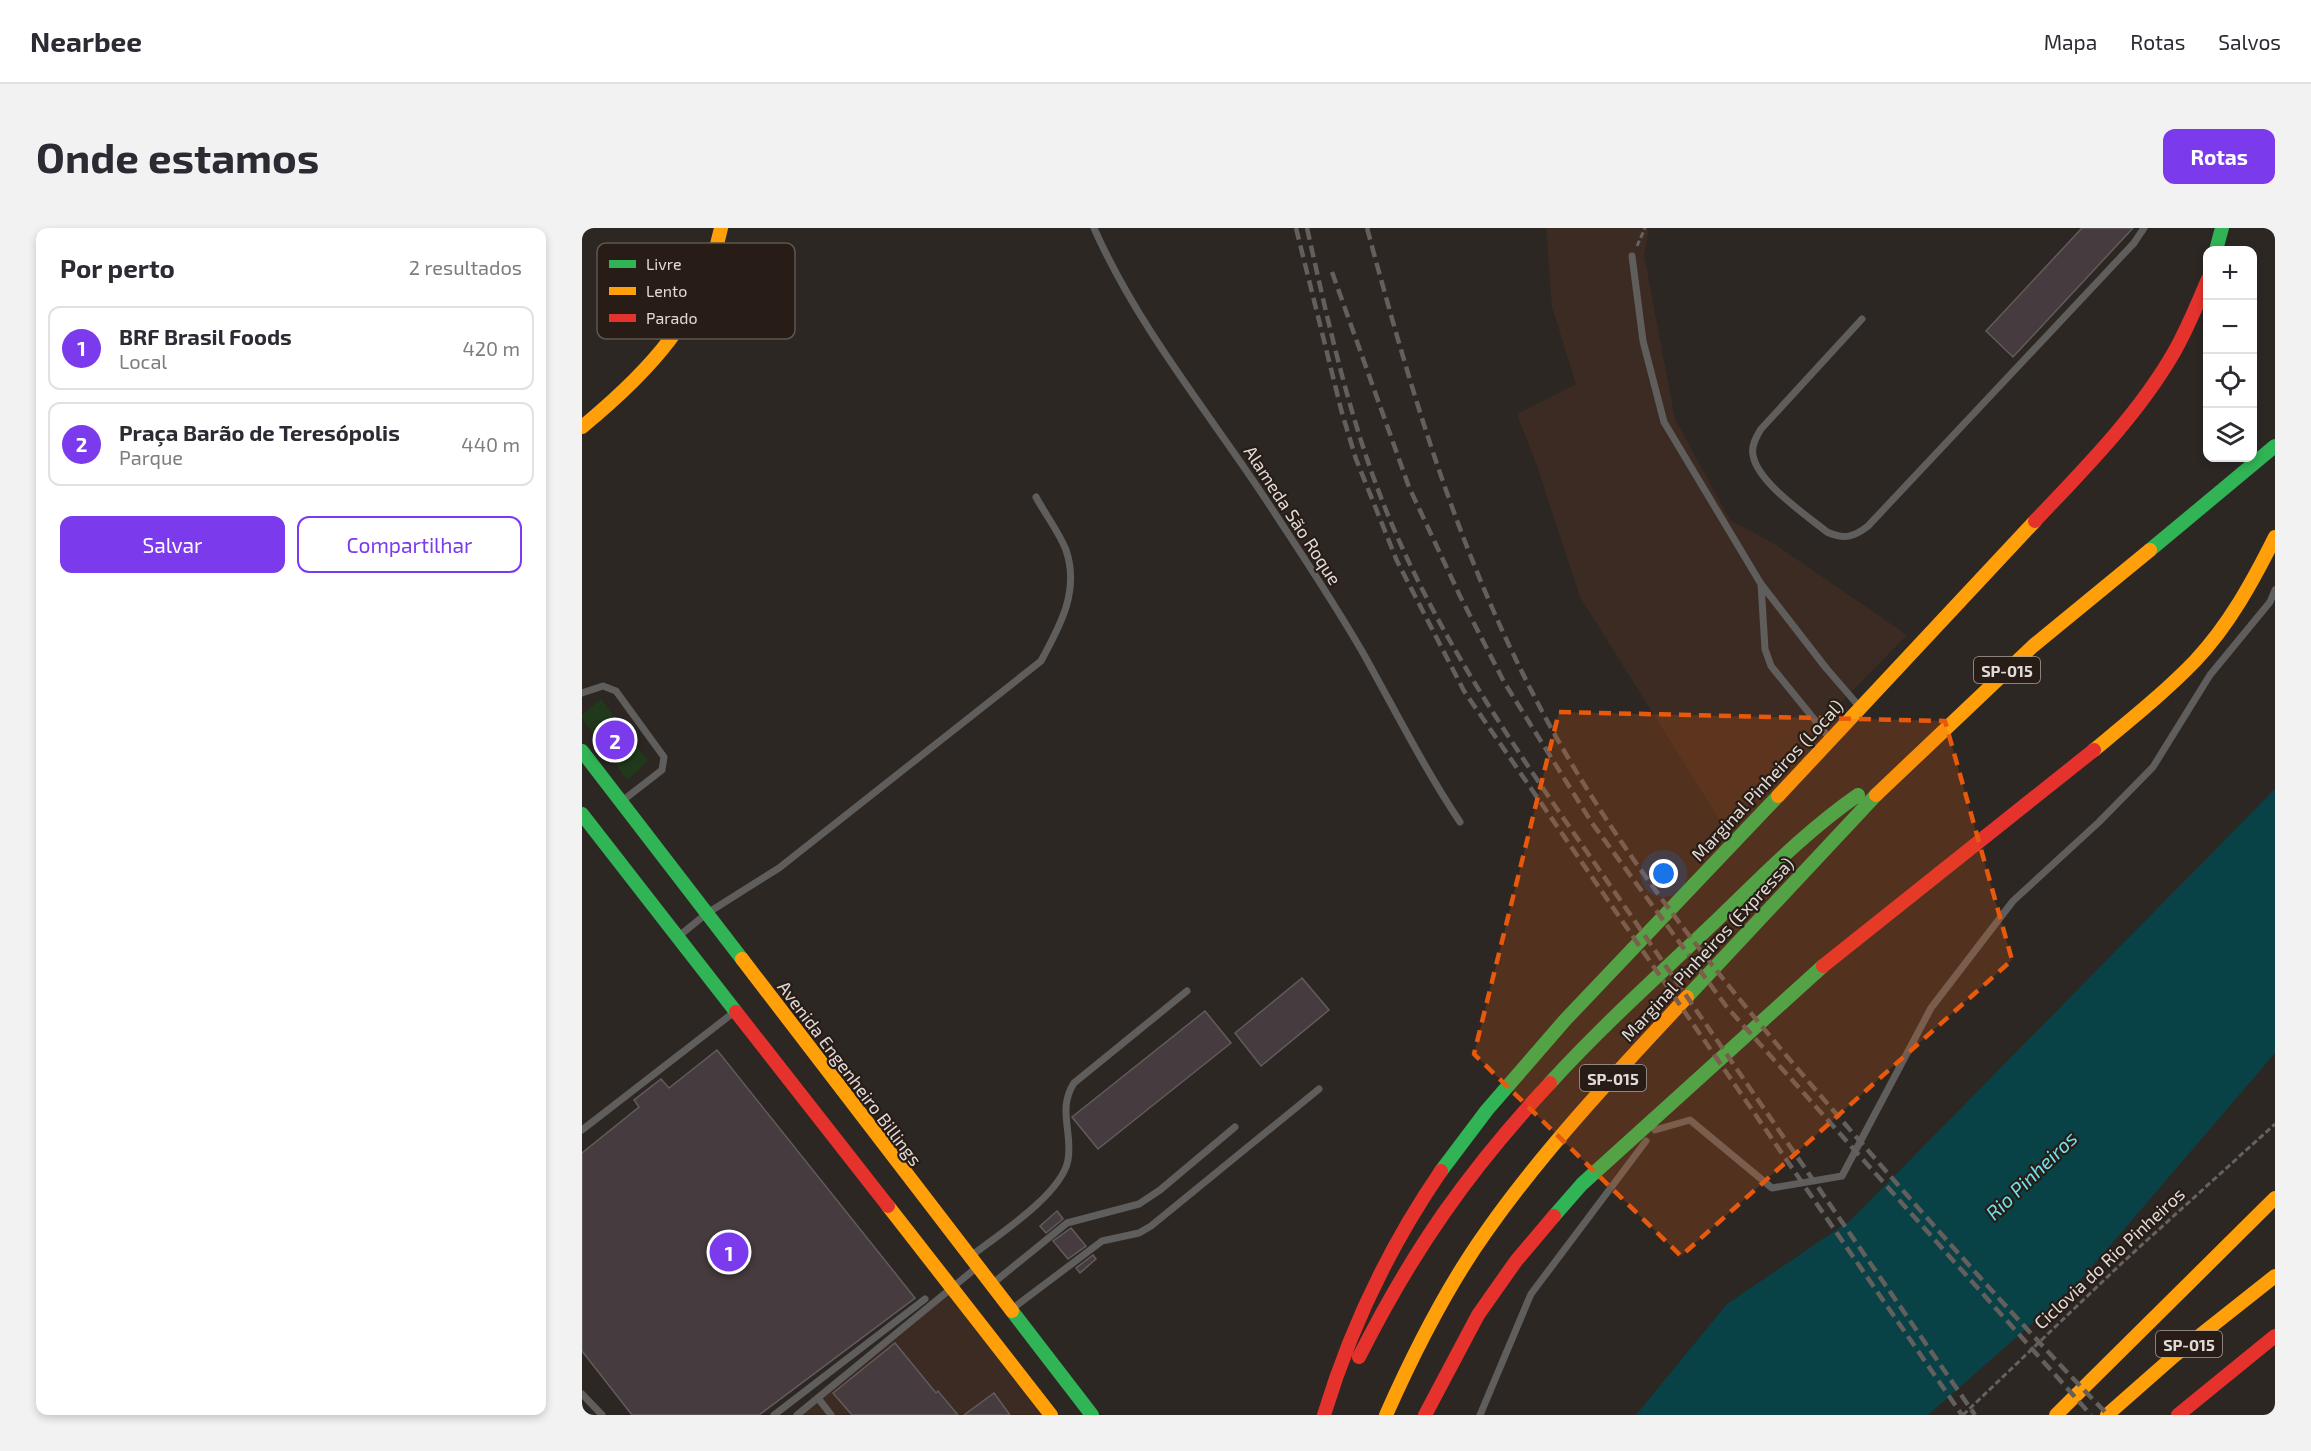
<!DOCTYPE html>
<html lang="pt">
<meta charset="utf-8">
<style>
:root{--surface:#fff;--page:#f2f2f3;--text:#2b2b33;--muted:#7c7c81;--line:#e1e1e2;--accent:#7c3aed}
body{margin:0;font-family:"Exo 2",sans-serif;background:var(--page);color:var(--text)}
.controls{position:absolute;right:18px;top:18px;display:grid;overflow:hidden;border-radius:12px;box-shadow:0 3px 9px #0003}
.controls button{width:54px;height:54px;display:grid;place-items:center;padding:0;border:0;border-bottom:2px solid var(--line);background:var(--surface);color:var(--text);font:30px sans-serif}
.you{position:absolute;left:1082px;top:646px;width:21px;height:21px;margin:-15px;border:4px solid #fff;border-radius:50%;background:#1a73e8;box-shadow:0 0 0 9px #1a73e833}
.badge{display:grid;place-items:center;width:39px;height:39px;border-radius:50%;background:var(--accent);color:#fff;font-size:20px;font-weight:700}
.pin{position:absolute;translate:-50% -50%;border:3px solid #fff;box-shadow:0 2px 6px #0006}
.list{margin:0;padding:0;list-style:none}
h2{display:flex;justify-content:space-between;align-items:center;height:78px;margin:0;padding:0 24px;font-size:26px}
h2 small{font-size:20px;font-weight:400;color:var(--muted)}
.list li{display:grid;grid-template-columns:39px 1fr auto;gap:18px;align-items:center;box-sizing:border-box;height:84px;margin:0 12px 12px;padding:0 12px;border:2px solid var(--line);border-radius:12px}
.list b{display:block;font-size:22px;white-space:nowrap}
.list p{margin:0;font-size:20px;white-space:nowrap;color:var(--muted)}
.list em{font-size:20px;font-style:normal;color:var(--muted)}
.actions{display:flex;gap:12px;padding:18px 24px}
.actions a{flex:1;padding:14px 0;border:2px solid var(--accent);border-radius:12px;text-align:center;font-size:21px;color:var(--accent)}
.actions .main{background:var(--accent);color:#fff}
.icon{flex:none;width:33px;height:33px;fill:none;stroke:currentColor;stroke-width:2;stroke-linecap:round;stroke-linejoin:round}
.map{position:relative;flex:none;width:1693px;height:1187px;overflow:hidden;border-radius:12px}
header{display:flex;align-items:center;gap:36px;box-sizing:border-box;height:84px;padding:0 30px;background:var(--surface);border-bottom:2px solid var(--line)}
header strong{font-size:28px}
nav{display:flex;gap:33px;margin-inline-start:auto;font-size:21px}
.intro{display:flex;align-items:center;justify-content:space-between;box-sizing:border-box;height:144px;padding:0 36px}
h1{margin:0;font-size:42px}
.button{padding:15px 27px;border-radius:12px;background:var(--accent);color:#fff;font-size:21px;font-weight:700}
main{display:flex;gap:36px;padding:0 36px}
aside{flex:1;background:var(--surface);border-radius:12px;box-shadow:0 3px 9px #0003}
.map>svg:first-child{display:block}
</style>
<header>
<strong>Nearbee</strong>
<nav><a>Mapa</a><a>Rotas</a><a>Salvos</a></nav>
</header>
<div class="intro"><h1>Onde estamos</h1><a class="button">Rotas</a></div>
<main>
<aside>
<h2>Por perto<small>2 resultados</small></h2>
<ul class="list">
<li><span class="badge">1</span><div><b>BRF Brasil Foods</b><p>Local</p></div><em>420 m</em></li>
<li><span class="badge">2</span><div><b>Praça Barão de Teresópolis</b><p>Parque</p></div><em>440 m</em></li>
</ul>
<div class="actions"><a class="main">Salvar</a><a>Compartilhar</a></div>
</aside>
<div class="map">
<svg width="1693" height="1187" viewBox="0 0 1693 1187">
<rect width="100%" height="100%" fill="#2d2724"/>
<path fill="#3b2b23" d="M964,0H1067L1062,27L1093,191L1148,292L1191,315L1325,407L1140,596L998,369L955,238L935,186L994,156L970,79Z
M371,1058L470,1187H210Z"/>
<path fill="#20391b" d="M19,471L66,533L45,552L0,490V487Z"/>
<path fill="#084247" d="M1693,561V825L1496,1055L1346,1187H1054L1145,1076L1269,992Z"/>
<path fill="#463b3f" stroke="#615c5c" stroke-width="1.5" d="M1500,0H1551L1431,129L1404,103Z
M720,750L747,782L679,838L653,805Z
M623,783L649,815L516,921L490,889Z
M135,822L333,1070L177,1187H50L0,1123V925L57,879L52,872L79,851L87,860Z
M475,983L481,991L464,1005L458,998Z
M489,1000L504,1018L486,1031L471,1013Z
M511,1027L514,1031L498,1045L494,1040Z
M313,1115L354,1165L356,1163L376,1187H270L251,1165Z
M412,1165L428,1187H382Z"/>
<g fill="none" stroke-linecap="round" stroke-linejoin="round">
<path stroke="#656362" stroke-width="3" stroke-dasharray="6 3" stroke-linecap="butt" d="M1055,18L1063,0
M1381,1187L1541,1034L1693,896"/>
<path stroke="#5f5e5d" stroke-width="7" d="M512,0C558,104 633,192 694,287C724,333 754,378 781,425C813,482 842,540 878,594
M1050,28L1061,113L1082,194L1179,356L1244,440L1276,477
M1280,91L1179,201C1174,209 1169,218 1171,227C1175,254 1224,287 1245,304C1262,312 1272,309 1286,298L1552,15L1562,0
M1179,356L1183,421L1189,438L1245,507
M0,465L21,458L34,463L82,529L80,542L40,573
M97,708L124,686L197,640L459,433C478,398 498,363 484,322C477,304 463,286 454,269
M0,902L151,785
M1073,902L1108,892L1190,960L1260,948L1349,780L1431,673L1517,594L1571,539L1628,447L1688,374L1693,362
M389,1028C416,1007 480,966 486,932C491,904 475,881 492,855L605,763
M410,1056L485,995L557,976L578,962L653,899
M430,1081L520,1013L557,1005L569,998L737,861
M0,1166L20,1187
M236,1170L249,1187
M192,1187L343,1071
M215,1187L394,1040
M898,1187L949,1066L1064,913"/>
<path stroke="#30b455" stroke-width="14" d="M1634,22L1640,0
M1568,322L1693,218
M0,523L160,731
M0,586L154,784
M1105,769L1294,567
M968,855C1021,797 1079,745 1135,692C1181,648 1224,603 1276,567
M859,943L905,882L984,791L1196,568
M972,988L1000,956L1241,738
M430,1083L510,1187"/>
<path stroke="#ff9f0a" stroke-width="14" d="M0,199C68,143 120,88 139,0
M1512,522C1547,493 1582,465 1613,433C1647,397 1671,353 1693,309
M1294,567L1451,418L1568,322
M1196,568L1453,293
M160,731L430,1083
M306,978L469,1187
M804,1187C832,1124 864,1060 904,1004C963,920 1035,844 1105,769
M1474,1187L1693,970
M1525,1187L1592,1128L1693,1048"/>
<path stroke="#e5322d" stroke-width="14" d="M1453,293C1502,241 1555,188 1591,126C1605,102 1615,77 1626,51
M1241,738L1512,522
M154,784L306,978
M777,1129C831,1022 886,943 968,855
M742,1187C769,1098 807,1019 859,943
M843,1187L896,1087L934,1033L972,988
M1596,1187L1693,1108"/>
<path stroke="#635f5d" stroke-width="4.5" stroke-dasharray="12 6" stroke-linecap="butt" d="M714,0L760,185L774,231L815,333L882,463L1380,1187
M725,0C749,107 773,217 819,317C880,452 969,571 1052,692C1166,857 1279,1022 1393,1187
M785,0C826,152 870,303 940,444C1022,612 1141,755 1263,896C1349,995 1435,1093 1526,1187
M750,44L827,259L878,368L922,454L1010,595L1144,778L1509,1187"/>
</g>
<path fill="#e8590c" fill-opacity="0.2" stroke="#e8590c" stroke-width="4.5" stroke-dasharray="12 8" stroke-linejoin="round" d="M977,484L1363,493L1430,732L1099,1028L892,826Z"/>
<g text-anchor="middle" dominant-baseline="central" stroke-width="4.5" stroke-linejoin="round" paint-order="stroke">
<g fill="#271d16" stroke="#a9a19c" stroke-width="1.5">
<rect x="1392" y="429" width="66" height="26" rx="4.5"/>
<rect x="998" y="837" width="66" height="26" rx="4.5"/>
<rect x="1574" y="1103" width="66" height="26" rx="4.5"/>
</g>
<g font-size="16" font-weight="bold" fill="#e1dad6">
<text x="1425" y="442">SP-015</text>
<text x="1031" y="850">SP-015</text>
<text x="1607" y="1116">SP-015</text>
</g>
<g font-size="18" fill="#e1dad6" stroke="#271d16">
<text transform="translate(711 287) rotate(57)">Alameda São Roque</text>
<text transform="translate(1185 552) rotate(-47)">Marginal Pinheiros (Local)</text>
<text transform="translate(1125 721) rotate(-47)">Marginal Pinheiros (Expressa)</text>
<text transform="translate(268 845) rotate(53)">Avenida Engenheiro Billings</text>
<text transform="translate(1527 1030) rotate(-43)">Ciclovia do Rio Pinheiros</text>
</g>
<g font-size="20" font-style="italic" fill="#6fe0ec" stroke="#271d16">
<text transform="translate(1449 947) rotate(-44)">Rio Pinheiros</text>
</g>
</g>
<rect x="15" y="15" width="198" height="96" rx="9" fill="#271d16" stroke="#5f5650" stroke-width="1.5"/>
<rect x="27" y="32" width="27" height="8" fill="#30b455"/>
<rect x="27" y="59" width="27" height="8" fill="#ff9f0a"/>
<rect x="27" y="86" width="27" height="8" fill="#e5322d"/>
<g font-size="16" fill="#e1dad6">
<text x="64" y="42">Livre</text>
<text x="64" y="69">Lento</text>
<text x="64" y="96">Parado</text>
</g>
</svg>
<div class="controls">
<button>+</button>
<button>−</button>
<button><svg class="icon" aria-label="locate" viewBox="0 0 24 24"><circle cx="12" cy="12" r="6"/><path d="M12 2v4M12 18v4M2 12h4M18 12h4"/></svg></button>
<button><svg class="icon" aria-label="layers" viewBox="0 0 24 24"><path d="M12 4l9 5-9 5-9-5zM3 14l9 5 9-5"/></svg></button>
</div>
<div class="you"></div>
<div class="pin badge" style="left:147px;top:1024px">1</div>
<div class="pin badge" style="left:33px;top:512px">2</div>
</div>
</main>
